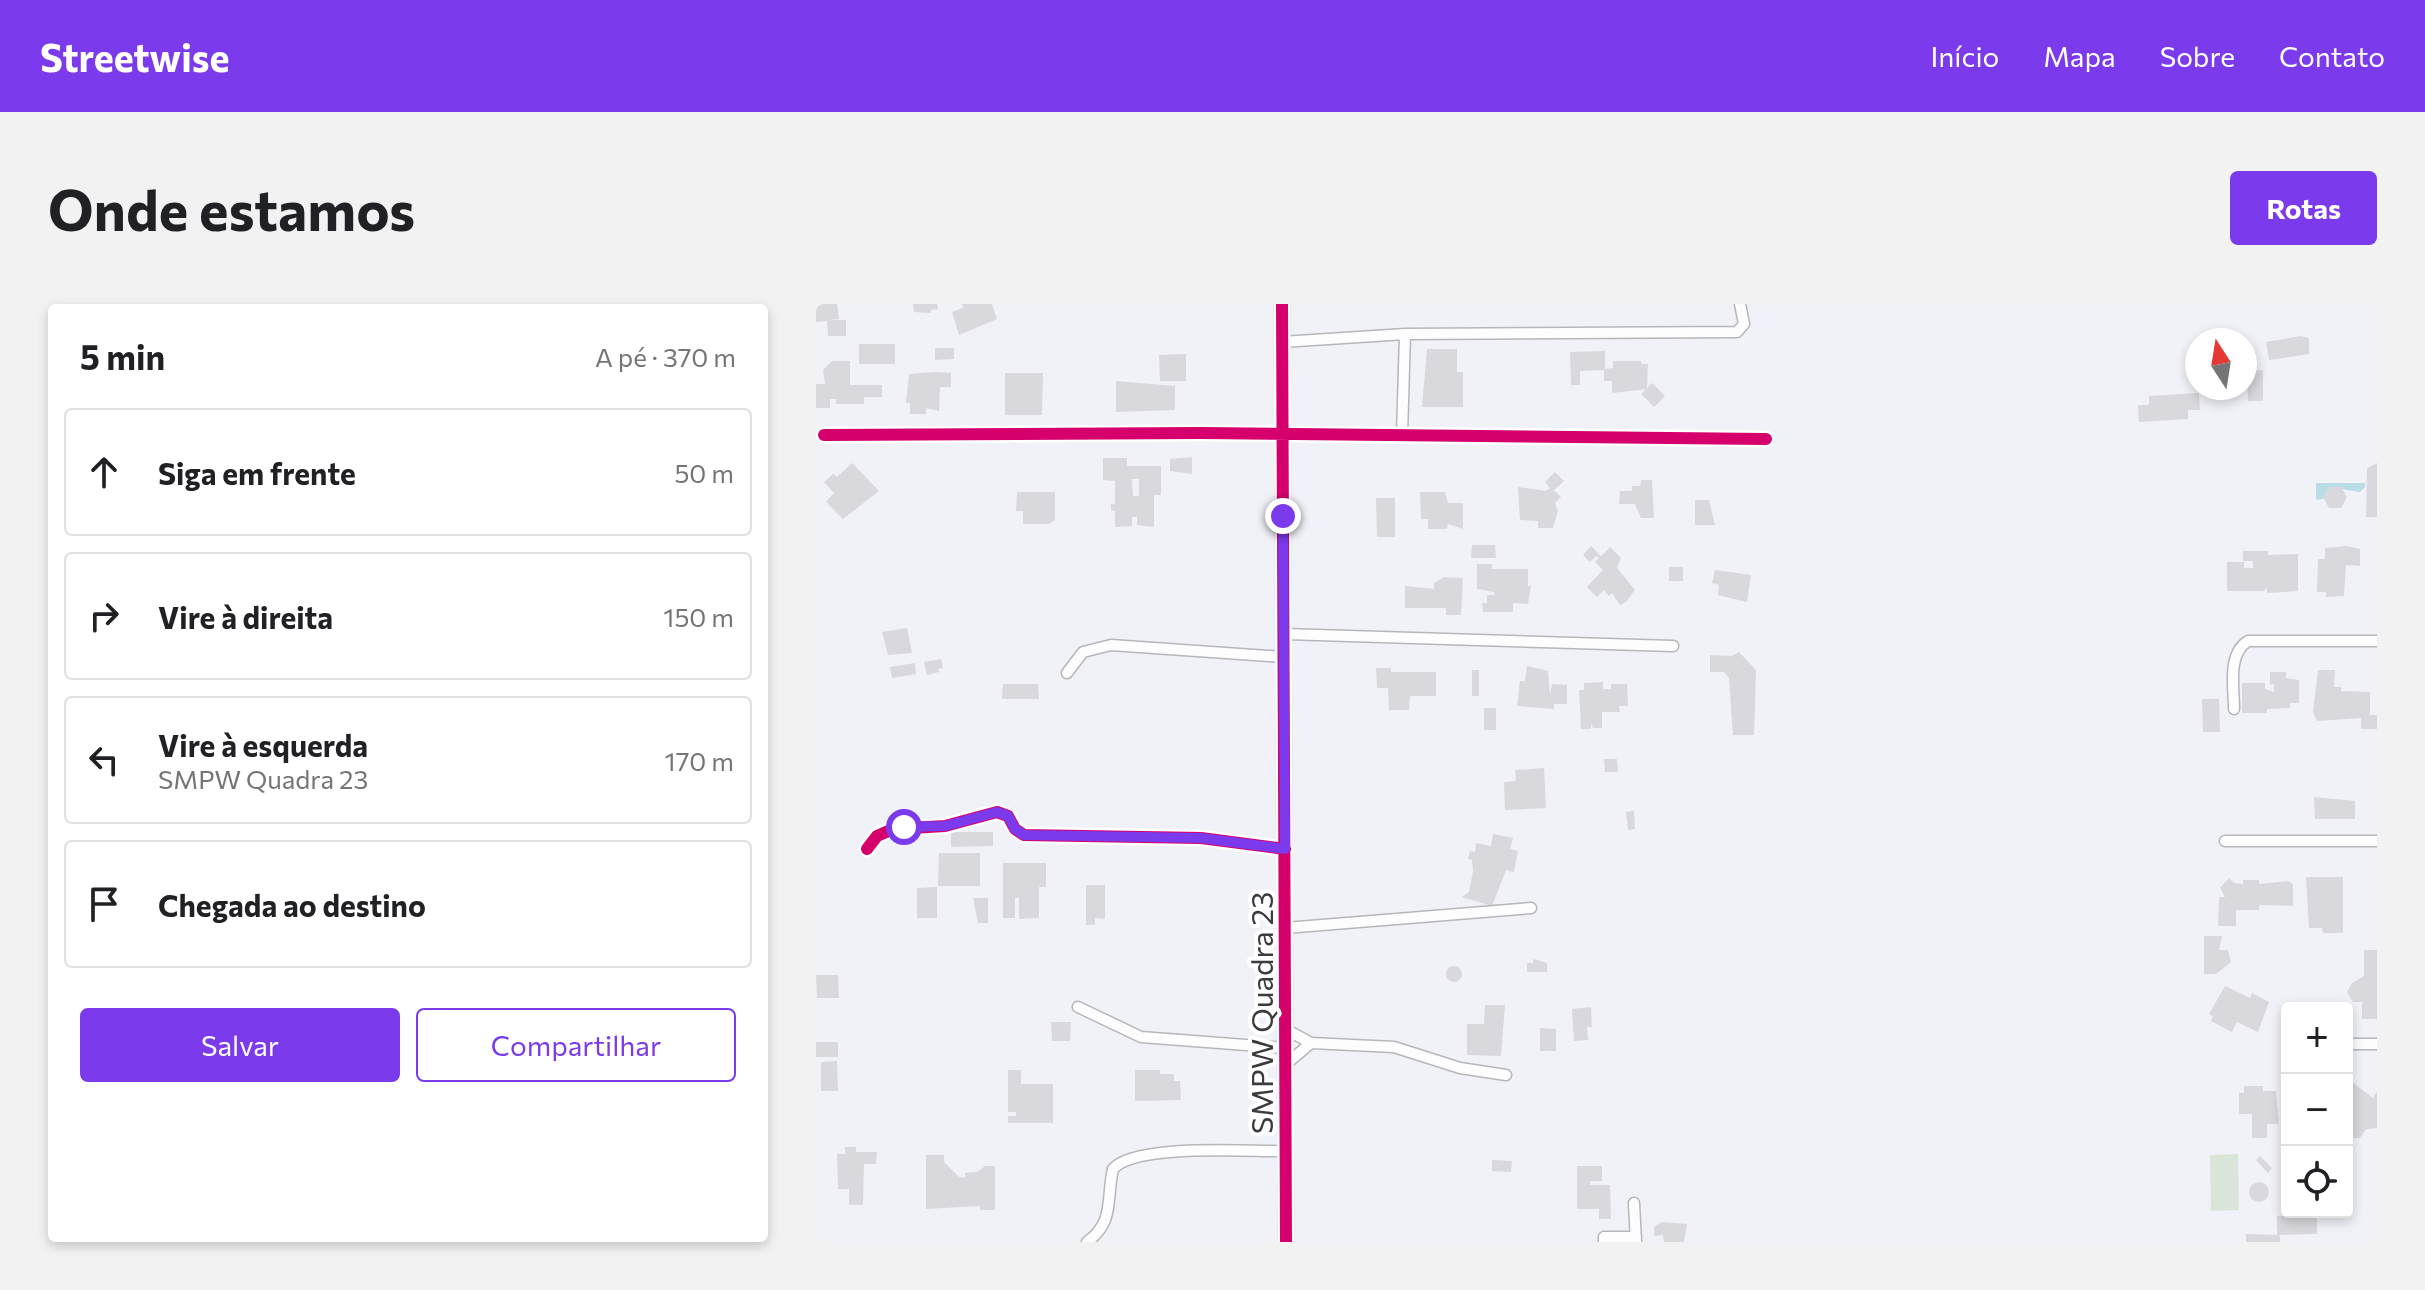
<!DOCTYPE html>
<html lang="pt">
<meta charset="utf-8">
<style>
:root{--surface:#fff;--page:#f2f2f2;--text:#202124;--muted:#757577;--line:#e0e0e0;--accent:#7c3aed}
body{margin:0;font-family:Commissioner,sans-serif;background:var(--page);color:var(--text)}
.controls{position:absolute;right:24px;bottom:24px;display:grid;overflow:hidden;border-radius:8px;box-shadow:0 4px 12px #0003}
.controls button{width:72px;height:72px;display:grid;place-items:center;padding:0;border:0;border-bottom:2px solid var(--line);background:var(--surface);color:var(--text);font:40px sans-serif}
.compass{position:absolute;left:1369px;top:24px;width:72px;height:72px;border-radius:50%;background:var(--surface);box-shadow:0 4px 12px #0003;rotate:348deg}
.stop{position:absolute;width:24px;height:24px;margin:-18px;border:6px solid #7c3aed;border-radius:50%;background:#fff}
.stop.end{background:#7c3aed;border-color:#fff;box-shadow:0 2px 8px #0008}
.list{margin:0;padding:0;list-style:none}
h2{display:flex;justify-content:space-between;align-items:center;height:104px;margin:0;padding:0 32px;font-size:34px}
h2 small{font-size:26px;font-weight:400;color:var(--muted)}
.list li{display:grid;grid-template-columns:52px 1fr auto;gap:24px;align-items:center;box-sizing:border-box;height:128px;margin:0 16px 16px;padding:0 16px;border:2px solid var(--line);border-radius:8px}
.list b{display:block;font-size:30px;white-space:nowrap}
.list p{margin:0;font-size:26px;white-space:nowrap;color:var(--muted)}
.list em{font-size:26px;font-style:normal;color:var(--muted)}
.actions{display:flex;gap:16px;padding:24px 32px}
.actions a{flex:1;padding:18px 0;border:2px solid var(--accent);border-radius:8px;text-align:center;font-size:28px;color:var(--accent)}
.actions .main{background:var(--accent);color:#fff}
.icon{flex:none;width:44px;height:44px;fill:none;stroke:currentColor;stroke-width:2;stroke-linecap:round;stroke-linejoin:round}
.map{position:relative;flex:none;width:1561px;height:938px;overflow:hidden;border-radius:8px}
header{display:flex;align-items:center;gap:48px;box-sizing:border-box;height:112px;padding:0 40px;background:var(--accent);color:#fff}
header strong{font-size:38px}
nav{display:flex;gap:44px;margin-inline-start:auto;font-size:28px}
.intro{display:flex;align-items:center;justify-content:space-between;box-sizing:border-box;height:192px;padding:0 48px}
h1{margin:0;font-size:56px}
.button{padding:20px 36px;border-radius:8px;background:var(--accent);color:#fff;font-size:28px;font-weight:700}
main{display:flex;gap:48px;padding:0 48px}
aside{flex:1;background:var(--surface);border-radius:8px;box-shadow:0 4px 12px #0003}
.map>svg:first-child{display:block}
</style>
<header>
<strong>Streetwise</strong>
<nav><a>Início</a><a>Mapa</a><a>Sobre</a><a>Contato</a></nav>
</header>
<div class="intro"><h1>Onde estamos</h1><a class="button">Rotas</a></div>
<main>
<aside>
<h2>5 min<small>A pé · 370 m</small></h2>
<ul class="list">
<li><svg class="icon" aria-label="ahead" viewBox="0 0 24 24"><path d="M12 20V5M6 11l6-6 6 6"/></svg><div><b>Siga em frente</b></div><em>50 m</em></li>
<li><svg class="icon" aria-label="right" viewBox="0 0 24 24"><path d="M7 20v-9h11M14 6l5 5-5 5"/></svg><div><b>Vire à direita</b></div><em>150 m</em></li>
<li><svg class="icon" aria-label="left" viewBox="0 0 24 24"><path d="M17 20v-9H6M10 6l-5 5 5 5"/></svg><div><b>Vire à esquerda</b><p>SMPW Quadra 23</p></div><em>170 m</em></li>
<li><svg class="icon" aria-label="arrive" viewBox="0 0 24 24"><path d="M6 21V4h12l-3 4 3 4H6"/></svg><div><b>Chegada ao destino</b></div></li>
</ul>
<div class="actions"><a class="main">Salvar</a><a>Compartilhar</a></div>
</aside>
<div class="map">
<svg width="1561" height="938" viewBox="0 0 1561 938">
<rect width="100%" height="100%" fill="#f1f2f8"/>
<path fill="#d9e5d8" d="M1422,850L1423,906L1395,907L1394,851Z"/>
<path fill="#badee5" d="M1500,179H1549V183L1544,188L1519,184L1507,195L1500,196Z"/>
<path fill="#d8d8dd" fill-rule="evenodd" d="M0,0H21L23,15L13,16H30V32H12L11,17L0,18Z
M97,0H121L122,5L115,6V9L98,8Z
M146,0H176L181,15L143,31L136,8L147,4Z
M1485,32L1493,34V50L1453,56L1450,38Z
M43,40H79V60H43Z
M119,44H138V55L119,56Z
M611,45H641V68H647V103H606Z
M789,47V65L797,64V57H825V60H832L831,85L796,89V77H788V66L764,67V81H755L754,48Z
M370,50V77H344L343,51Z
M16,57H34V81H66V93H48V100H20V95H14V104H0V80H9L7,66Z
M1447,66V97H1432L1431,67Z
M120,68L135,69V83H124L123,107L110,104V110H94V99H90L93,70Z
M189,69H227L226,111H189Z
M300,77L359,82V106L300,108Z
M836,79L849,92L838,103L825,90Z
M1383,89L1384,106H1372V115L1323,118L1322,101H1333V92Z
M376,153V170L354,167V155Z
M287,154H311V162H345V191H338V223L321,221V213H316V222L299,223V207H295V200H299V177L287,176ZM316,175H323V192H317Z
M36,159L63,187L27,215L10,198L18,189L8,178L17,170L21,173Z
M1561,159V213H1550L1551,164Z
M739,168L748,177L738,186L745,193L739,199L742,207L737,224H722V217L704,216L702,183L730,187L734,184L729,178Z
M825,176H836L838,214H825L819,200H803L804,187H816V182H824Z
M1513,183H1525L1531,193L1525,204H1513L1507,193Z
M201,188H239V216L233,220H207V207H200Z
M604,188H629L632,199H647V225L632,220L631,225H612V215H605Z
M560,194H579V233H561Z
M879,196H893L899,221H879Z
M656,241H679L680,254H655Z
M775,242L785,252L794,243L805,254L801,264L819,286L810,298L804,301L796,289L793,292L788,286L781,293L771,283L787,266L779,258L783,254L780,252L774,258L767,251Z
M1530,242L1544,245V262L1530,261L1528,292L1510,293V288H1501L1502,255H1509V244Z
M1427,247H1452V251L1482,250V287L1451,289V283L1448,287H1411V258H1428V264H1437V257H1427Z
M661,260H676V265H712V282H715L712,300L697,299V308H667L666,299H671V291H678V288L661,285Z
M853,263H867V277H853Z
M899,266L935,271L931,298L902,291L903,281L896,279Z
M629,273L647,274L645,311H630V304H589V282L618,285V279Z
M91,324L96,349L72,351L66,328Z
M923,348L940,366L938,431H917L913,374L908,368H894V351L916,352Z
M125,355L127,364L122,365L123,368L111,371L108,358Z
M99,359L100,370L76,374L74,363Z
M711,362L732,367L734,390L736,380L751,381V400H738V405L701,402L704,377H709Z
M560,364H575V368H620V392H594L593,406H573L572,384H561Z
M656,366H663V392H656Z
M1502,366H1519L1518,383H1525V387L1554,388V411H1561V425H1545V414L1501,417L1497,408Z
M1454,368H1470V374L1483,376V399H1474V404L1451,405V409H1426V379H1449V385L1458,388V380L1454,381Z
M787,378V385H795V380H811L812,402H803L804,408H786V424H777L775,420V425H765L763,386H768V379Z
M187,380H222L223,395H186Z
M1386,395H1403L1404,428H1387Z
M668,404H680V426H668Z
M788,455H801L802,468H789Z
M728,464L730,504L689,506L688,478L700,477L699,466Z
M1498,493L1539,497V515H1499Z
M818,507L819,525L812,526L810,508Z
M135,528H177V542L135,543Z
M677,530L697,534L694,545L702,547L698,568L690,566L676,602L646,593L653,588L657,567L656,556L652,555L654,547L659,548L660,539L675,542Z
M123,549H164V582H122Z
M187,559H230V583H223V614L203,615V594H199V614H187Z
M1490,573H1527V629H1507L1506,624H1493Z
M1413,574L1418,579L1427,580V576H1443V580L1472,577L1477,580V602L1443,601V606H1420V622H1402L1403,593H1409L1404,584Z
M270,581H289V615L279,614V621H270Z
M121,583V614H101V584Z
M157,594H172V619H162Z
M1388,632H1406L1403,646H1412L1415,658L1400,670H1388Z
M1548,646H1561V715H1546V698H1537L1531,688L1536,679L1548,672Z
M717,655L731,659V668H711V659H717Z
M630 670a8 8 0 1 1 16 0a8 8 0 1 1-16 0Z
M0,671H22L23,694H1Z
M1409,682L1434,694L1436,689L1453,698L1442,728L1421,718L1416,728L1395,717L1397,712L1393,710Z
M669,701H689L685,752L651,751V720H668Z
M775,703L776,723H771L772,736L758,737L756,705Z
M235,718H255L254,737H236Z
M724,724L740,725V747H724Z
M0,738H22V753H0Z
M21,757L22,787H5V758Z
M192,766H205V780H237V819H192V812H200V808H192Z
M319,766H344V770H358V777H364L365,796L319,797Z
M1531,774L1557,794L1561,787V824L1550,825L1544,834H1531V815L1538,803L1531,798Z
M1428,782H1447V787H1460L1463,820H1451V834H1436V810H1423V789H1428Z
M29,843H40V848H61L60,860H48L47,901H33V885H22L21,850H29Z
M110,851H128V858L143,873L149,874V869L161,868L169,862H179V906H164V902L110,905Z
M1444,852L1456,864L1452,869L1440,856Z
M676,856L696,857L695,868L676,867Z
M761,862H786V877H774V881H794L795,915H783V905H761Z
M1433 888a10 10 0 1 1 20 0a10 10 0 1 1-20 0Z
M1461,912H1501V930L1461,931Z
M846,918L871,920L868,938H848L847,931L838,932V923Z
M1430,930L1464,931V938H1430Z"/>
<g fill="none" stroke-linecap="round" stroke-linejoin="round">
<defs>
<path id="street" d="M466,38L589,30L921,28L928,20L924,0
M8,131L385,129L950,135
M586,131L589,30
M469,330L857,342
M251,369L267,348L295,341L468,353
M1418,405C1418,383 1411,350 1432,337H1561
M1409,537H1561
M51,545L61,532L77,525L129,522L181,508L192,512L199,525L208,531L385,534L469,545
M469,624L715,604
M262,703L325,733L469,744
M469,725L495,739L578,743L644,764L690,771
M1531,740H1561
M469,761L495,739
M818,899L820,938
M271,938C299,918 290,895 297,865C319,839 434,848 470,847
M788,938V933H820"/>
<path id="secondary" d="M466,0L470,938"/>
</defs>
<use href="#street" stroke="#b6b6bb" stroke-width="13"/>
<use href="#secondary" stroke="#b6b6bb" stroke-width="17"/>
<use href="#street" stroke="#fdfdfe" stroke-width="10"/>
<use href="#secondary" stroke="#fdfdfe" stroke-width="14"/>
<defs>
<path id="cycleway" d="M466,0L470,938
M8,131L385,129L950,135
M51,545L61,532L77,525L129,522L181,508L192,512L199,525L208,531L385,534L469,545"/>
</defs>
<use href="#cycleway" stroke="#fff" stroke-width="17"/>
<use href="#cycleway" stroke="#d6006c" stroke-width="12"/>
</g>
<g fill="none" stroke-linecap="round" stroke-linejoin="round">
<path stroke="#7c3aed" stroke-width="10" d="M88,523L129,522L181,508L192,512L199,525L208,531L385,534L469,545L467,212"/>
</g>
<g text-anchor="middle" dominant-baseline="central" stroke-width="8" stroke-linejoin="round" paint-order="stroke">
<g font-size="30" fill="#3a3a3f" stroke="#fff">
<text transform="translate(444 709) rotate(-90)">SMPW Quadra 23</text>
</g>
</g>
</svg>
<div class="controls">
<button>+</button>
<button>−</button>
<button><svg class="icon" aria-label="locate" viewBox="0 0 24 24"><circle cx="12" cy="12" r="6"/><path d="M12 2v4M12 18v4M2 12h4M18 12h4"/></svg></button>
</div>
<svg class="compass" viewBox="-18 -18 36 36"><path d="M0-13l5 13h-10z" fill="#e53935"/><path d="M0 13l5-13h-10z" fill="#757577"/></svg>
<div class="stop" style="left:88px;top:523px"></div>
<div class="stop end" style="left:467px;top:212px"></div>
</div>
</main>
